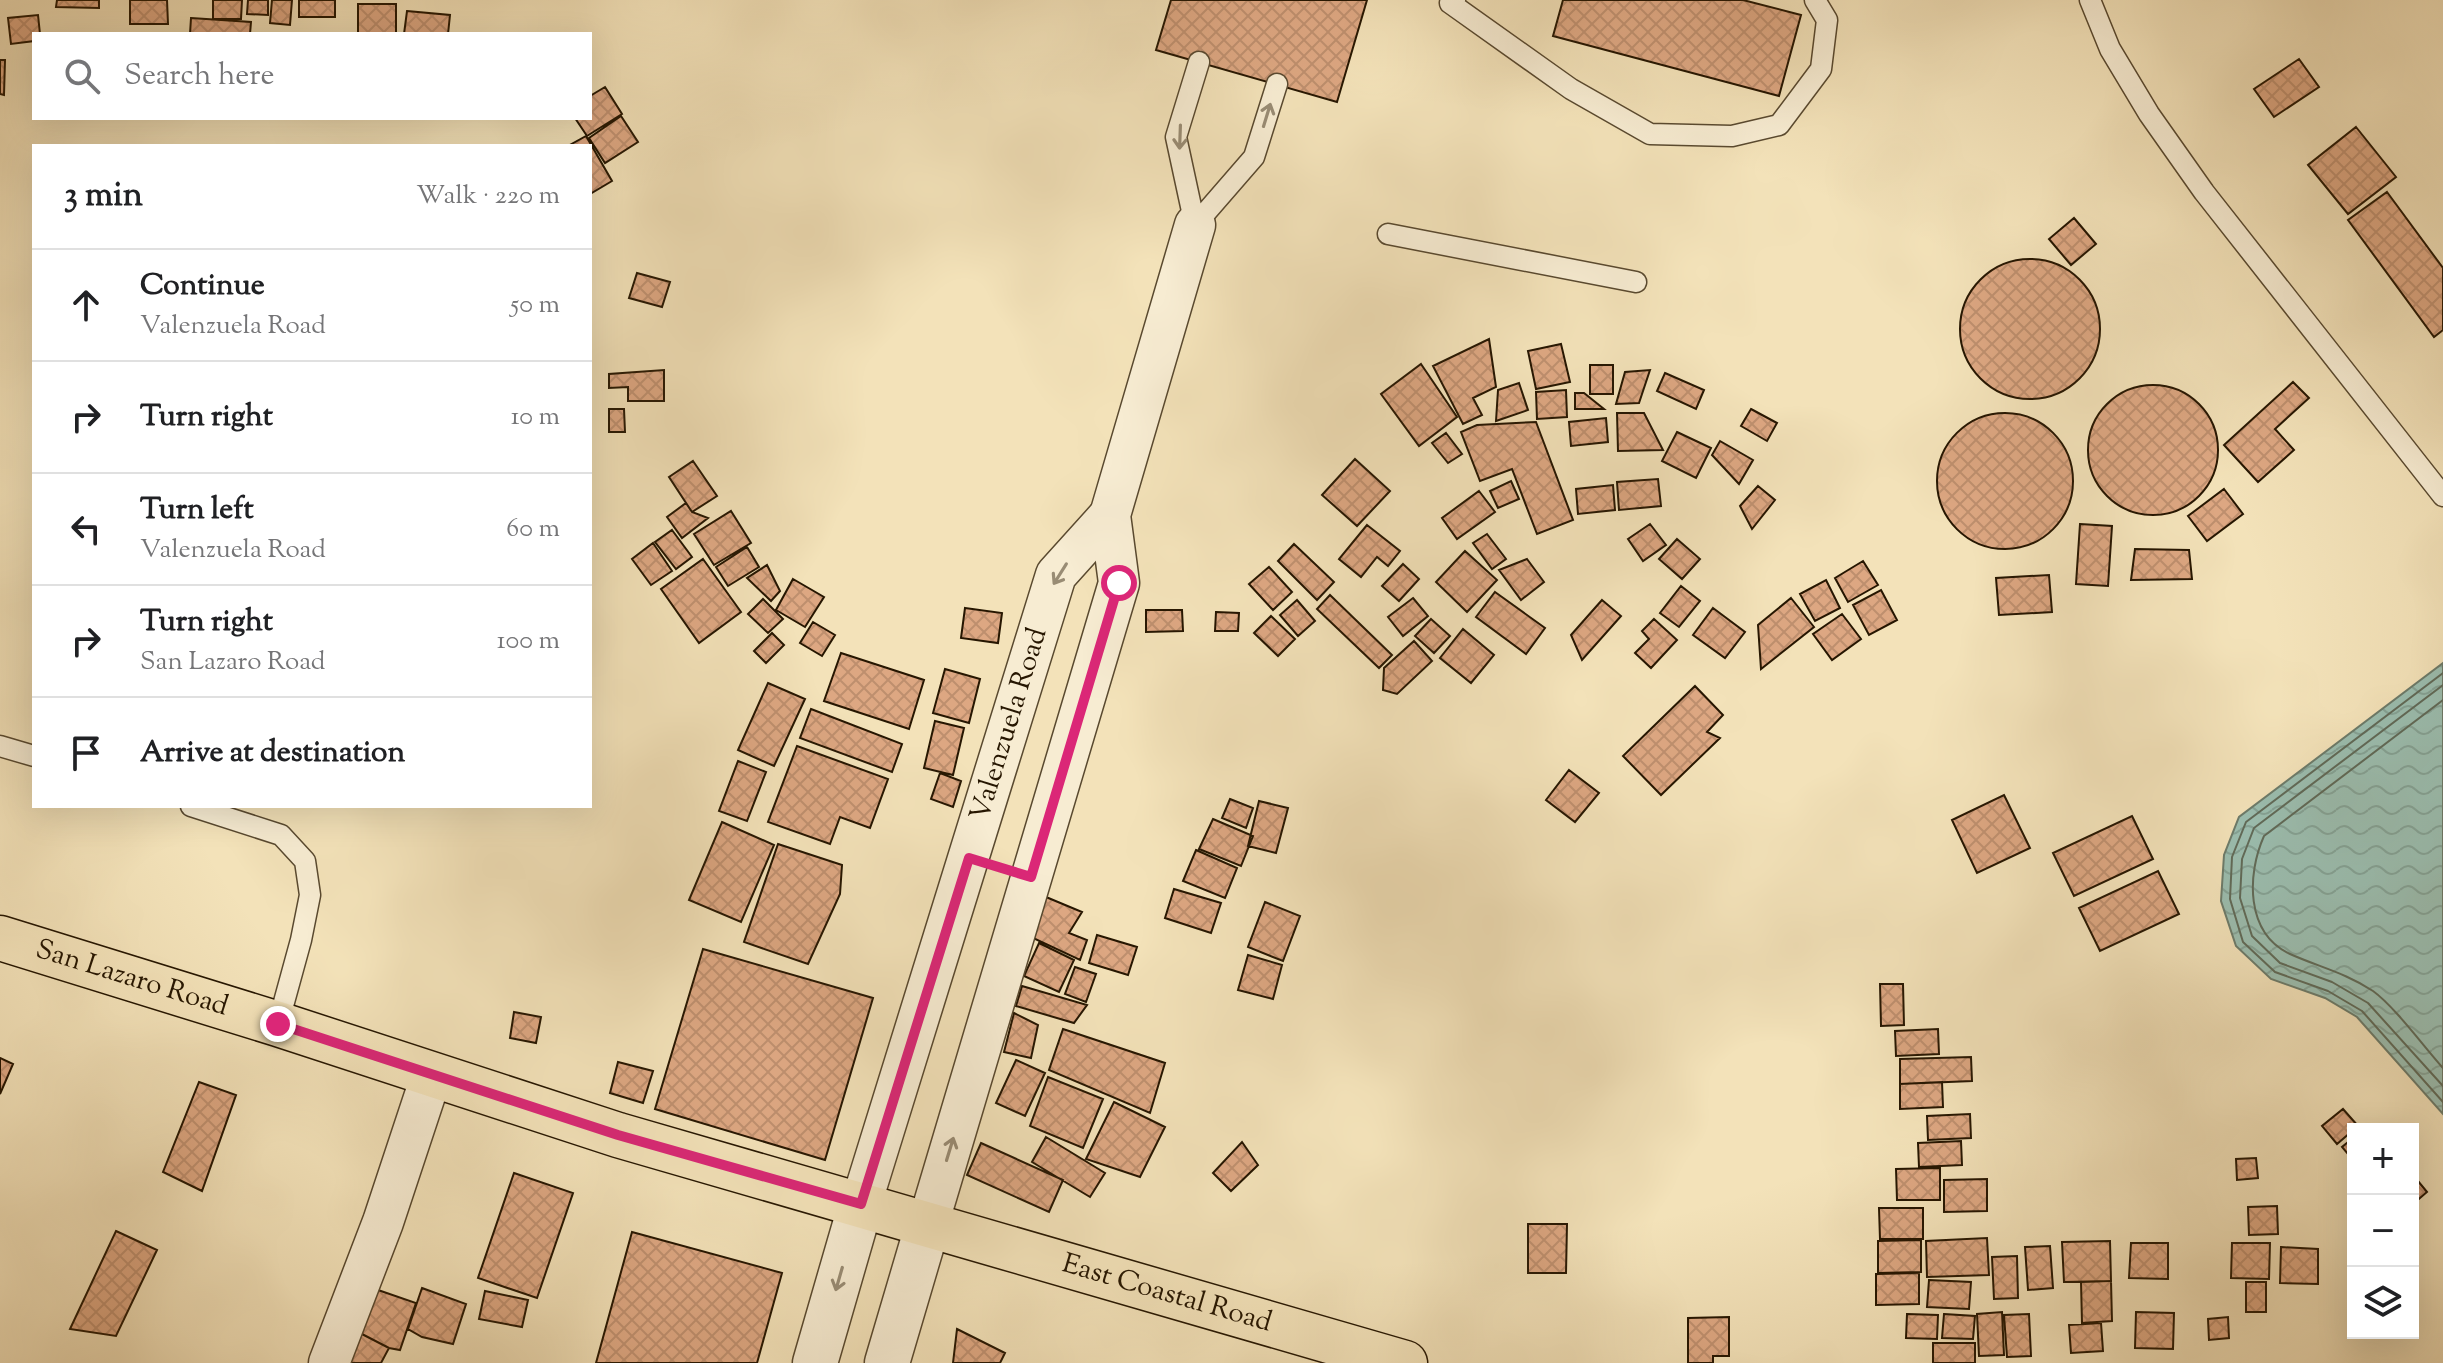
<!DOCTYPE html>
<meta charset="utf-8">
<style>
:root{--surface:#fff;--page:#f2f2f2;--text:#202124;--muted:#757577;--line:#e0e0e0}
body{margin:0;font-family:"Sorts Mill Goudy",serif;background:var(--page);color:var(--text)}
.controls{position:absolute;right:24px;bottom:24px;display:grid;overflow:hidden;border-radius:0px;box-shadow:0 8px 32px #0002}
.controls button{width:72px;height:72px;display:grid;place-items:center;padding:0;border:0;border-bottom:2px solid var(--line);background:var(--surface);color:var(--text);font:40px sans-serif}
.stop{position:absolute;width:24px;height:24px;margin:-18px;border:6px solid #db2777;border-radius:50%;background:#fff}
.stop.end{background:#db2777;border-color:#fff;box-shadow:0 2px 8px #0008}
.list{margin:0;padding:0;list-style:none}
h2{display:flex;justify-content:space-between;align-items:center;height:104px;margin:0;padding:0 32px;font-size:34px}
h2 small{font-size:26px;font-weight:400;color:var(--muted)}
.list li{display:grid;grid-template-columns:52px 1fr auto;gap:24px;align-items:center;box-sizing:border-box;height:112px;padding:0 32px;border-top:2px solid var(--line)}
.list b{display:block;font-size:30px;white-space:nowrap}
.list p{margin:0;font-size:26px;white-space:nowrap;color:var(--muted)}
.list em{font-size:26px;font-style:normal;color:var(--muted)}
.icon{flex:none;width:44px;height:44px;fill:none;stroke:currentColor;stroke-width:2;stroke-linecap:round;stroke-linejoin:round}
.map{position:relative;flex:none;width:2443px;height:1363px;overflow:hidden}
.search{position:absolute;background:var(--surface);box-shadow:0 8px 32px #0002;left:32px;top:32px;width:560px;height:88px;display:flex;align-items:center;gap:20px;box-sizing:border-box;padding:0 28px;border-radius:0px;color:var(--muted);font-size:30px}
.panel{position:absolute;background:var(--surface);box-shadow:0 8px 32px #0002;left:32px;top:144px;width:560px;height:664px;border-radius:0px}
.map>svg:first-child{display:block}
</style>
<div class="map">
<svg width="2443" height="1363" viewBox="0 0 2443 1363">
<defs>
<pattern id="water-waves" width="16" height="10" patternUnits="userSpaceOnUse" patternTransform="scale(2)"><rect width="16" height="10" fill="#9bbeb0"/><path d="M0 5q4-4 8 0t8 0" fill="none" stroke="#85a396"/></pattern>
<pattern id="building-cross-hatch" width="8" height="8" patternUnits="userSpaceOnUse" patternTransform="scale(2)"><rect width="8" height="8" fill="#dda782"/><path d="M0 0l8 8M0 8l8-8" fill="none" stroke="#be8f6e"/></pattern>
</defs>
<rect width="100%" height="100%" fill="#f3e2b9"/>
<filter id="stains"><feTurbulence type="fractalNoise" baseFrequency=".0025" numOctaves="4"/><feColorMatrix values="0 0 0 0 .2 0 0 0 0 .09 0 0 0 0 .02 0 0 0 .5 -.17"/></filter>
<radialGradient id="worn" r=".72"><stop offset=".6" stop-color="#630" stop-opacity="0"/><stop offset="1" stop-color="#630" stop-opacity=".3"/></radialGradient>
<path fill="url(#water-waves)" stroke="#6c7b6a" stroke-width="2" d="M2443,663V1114L2357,1017L2325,998L2271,979L2236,946L2221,901L2224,855L2239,817Z"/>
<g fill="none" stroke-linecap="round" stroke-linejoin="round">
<path stroke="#606a58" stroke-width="2" d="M2443,673L2246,822L2232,857L2230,899L2243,942L2275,972L2328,991L2362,1011L2443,1102
M2443,685L2254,828L2242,859L2240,898L2252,936L2280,963L2332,982L2368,1003L2443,1086
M2443,700L2264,836C2247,874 2245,933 2290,954C2319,967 2346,973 2373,991C2394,1006 2425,1048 2443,1068"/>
</g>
<path fill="url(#building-cross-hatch)" stroke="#261601" stroke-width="2" d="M57,0H99V8L56,7Z
M130,0H167L168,24H130Z
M213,0H242L241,19H213Z
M248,0H268V15L247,14Z
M272,0H292L290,25L270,23Z
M299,0H335V17H299Z
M1171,0H1367L1337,102L1156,50Z
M1563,0H1743L1801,15L1779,96L1553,36Z
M358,4H396V34H358Z
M407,11L450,15L448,34H404Z
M38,15L40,34H34V41L11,44L8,18Z
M191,18L251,22L250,34H190Z
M2299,59L2319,87L2274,117L2254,89Z
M0,60H5L4,95L0,94Z
M605,87L622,114L587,136L575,118H590V96Z
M621,116L638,142L605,163L589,138Z
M2356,127L2396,177L2348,214L2308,165Z
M586,136L612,181L590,194V146H568Z
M2387,192L2443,268V330L2434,337L2348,220Z
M2074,218L2096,244L2071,265L2049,239Z
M1960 329a70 70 0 1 1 140 0a70 70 0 1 1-140 0Z
M637,273L670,282L662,307L629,298Z
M1489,339L1496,387L1473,398L1482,415L1463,424L1433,366Z
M1561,344L1570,382L1536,389L1528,351Z
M1421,364L1457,417L1419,446L1381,394Z
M1590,365H1613V394H1590Z
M664,370V401H628V387L609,388V374Z
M1650,370L1639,403L1616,404L1625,372Z
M1665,373L1704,390L1696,409L1657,391Z
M2293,382L2309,398L2275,429L2294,450L2258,482L2224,445Z
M1519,383L1528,410L1496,421L1498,390Z
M2088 450a65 65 0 1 1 130 0a65 65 0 1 1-130 0Z
M1566,390L1567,417L1537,419L1536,392Z
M1575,393H1584L1604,409H1575Z
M609,409H624L625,432H609Z
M1751,409L1777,423L1767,441L1741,426Z
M1617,413H1644L1663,450L1618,451Z
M1937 481a68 68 0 1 1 136 0a68 68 0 1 1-136 0Z
M1606,418L1608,442L1571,446L1569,422Z
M1536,422L1573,520L1537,534L1512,469L1480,481L1461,432L1477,425Z
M1677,432L1711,448L1696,478L1662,461Z
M1446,433L1462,454L1448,463L1432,443Z
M1720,441L1753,460L1739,484L1712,455Z
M1355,459L1390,491L1357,526L1322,495Z
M693,461L717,496L692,512L669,477Z
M1658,479L1661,506L1619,510L1617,482Z
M1511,481L1519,499L1498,508L1490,491Z
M1613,485L1615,510L1578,514L1576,489Z
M1758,486L1775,500L1752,529L1740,506Z
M2224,489L2243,514L2207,541L2188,516Z
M1479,491L1495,512L1457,539L1442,518Z
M686,503L692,512L708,518L682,538L667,517Z
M731,511L751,543L714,565L694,534Z
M1650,524L1666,545L1643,561L1628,539Z
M2080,524L2112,526L2108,586L2076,584Z
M1367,525L1400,551L1388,566L1377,557L1361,577L1339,559Z
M672,530L692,557L676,569L655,542Z
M1487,534L1506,559L1492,569L1473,543Z
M1677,539L1700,559L1682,579L1659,559Z
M653,543L672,571L651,585L632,559Z
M1294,544L1334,582L1317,600L1278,561Z
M747,547L759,567L728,586L716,567Z
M2135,549L2189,550L2192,579L2131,580Z
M1465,551L1497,580L1467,612L1436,582Z
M703,559L741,612L699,643L661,589Z
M1527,559L1544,582L1521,600L1499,570Z
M1863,561L1878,585L1848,602L1835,578Z
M1403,564L1419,579L1399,601L1382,586Z
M767,565L780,591L771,601L747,578Z
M1269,567L1292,592L1273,610L1249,584Z
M2049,575L2052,612L1999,615L1996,578Z
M793,579L824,597L805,627L776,610Z
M1826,580L1840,608L1815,621L1800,594Z
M1681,586L1700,601L1679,627L1660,613Z
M1881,590L1897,620L1869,635L1853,605Z
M1495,592L1545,628L1526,654L1476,617Z
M1330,595L1392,655L1379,668L1317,609Z
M1413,598L1428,616L1403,636L1388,617Z
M1791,598L1814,627L1761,669L1758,625Z
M763,599L783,619L768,633L748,614Z
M1297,600L1315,621L1298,636L1280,615Z
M1602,600L1621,616L1582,660L1571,635Z
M965,608L1002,613L998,643L961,638Z
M1713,608L1745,632L1725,658L1693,635Z
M1146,610H1182L1183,631L1146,632Z
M1216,612L1239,613L1238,631H1215Z
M1842,614L1861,639L1832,660L1813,634Z
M1271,616L1295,639L1278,656L1254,633Z
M1431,619L1450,636L1434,653L1415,636Z
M1654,619L1677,640L1651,668L1635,653L1649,639L1642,631Z
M813,622L835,635L822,656L800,643Z
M1463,629L1494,655L1471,683L1440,658Z
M772,633L784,645L766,663L754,651Z
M1414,641L1432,661L1397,694L1383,690L1384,668Z
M841,653L924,680L909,729L824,701Z
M945,669L980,679L969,723L933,713Z
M768,683L805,699L774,766L738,750Z
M1695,686L1723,715L1707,732L1720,738L1661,795L1623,756Z
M811,709L902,744L892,772L800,738Z
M935,721L964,728L953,775L924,768Z
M797,746L888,779L870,828L840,817L830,844L768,822Z
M738,761L766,772L747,821L719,811Z
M1569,770L1599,793L1575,822L1546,800Z
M940,773L961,781L953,807L931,799Z
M2004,795L2030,848L1977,873L1952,820Z
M1230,799L1253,808L1246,828L1222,818Z
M1259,801L1288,808L1276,853L1248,846Z
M2132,816L2153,859L2074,896L2053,853Z
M1213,819L1253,836L1241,866L1199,849Z
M722,822L774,845L741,922L689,900Z
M778,844L842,865L840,894L808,964L744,942Z
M1196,850L1237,868L1225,898L1183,881Z
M2158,871L2179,914L2100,951L2079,908Z
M1174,889L1221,903L1211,933L1165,918Z
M1046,897L1082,912L1069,933L1087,940L1080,960L1033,938Z
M1265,902L1300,916L1283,961L1248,947Z
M1097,935L1137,947L1128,975L1089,963Z
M1039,943L1074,960L1059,992L1024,976Z
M703,949L873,998L825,1160L655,1109Z
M1248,955L1282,965L1273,999L1238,990Z
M1075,967L1096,974L1086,1002L1065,994Z
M1880,984H1903L1904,1025L1881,1026Z
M1022,986L1087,1005L1074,1023L1016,1006Z
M514,1012L541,1017L536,1043L510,1038Z
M1014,1013L1038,1025L1031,1058L1004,1052Z
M1063,1029L1165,1063L1150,1113L1049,1070Z
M1938,1029L1939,1054L1896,1056L1895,1031Z
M1971,1057L1972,1081L1900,1084V1059Z
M0,1058L13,1064L0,1094Z
M1016,1060L1045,1073L1025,1116L996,1103Z
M618,1062L653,1071L643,1103L610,1093Z
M1048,1077L1103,1099L1083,1148L1030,1126Z
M199,1082L236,1095L202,1191L163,1172Z
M1942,1082L1943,1107L1900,1109V1084Z
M1114,1102L1165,1127L1140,1177L1086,1159Z
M2343,1109L2358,1126L2337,1144L2322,1126Z
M1970,1114L1971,1138L1928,1140L1927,1116Z
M1046,1137L1105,1173L1090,1197L1032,1162Z
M2353,1138V1160L2342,1147Z
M1961,1141L1962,1165L1919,1167L1918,1143Z
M1242,1142L1258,1165L1231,1191L1213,1173Z
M981,1143L1063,1180L1049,1212L967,1175Z
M2256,1158L2258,1178L2237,1180L2236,1159Z
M1940,1168V1200H1897L1896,1169Z
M514,1173L573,1193L537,1298L478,1278Z
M2413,1175L2427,1192L2413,1204Z
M1987,1179V1211L1944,1212V1180Z
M2277,1206L2278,1234L2249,1235L2248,1207Z
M1879,1208H1923V1239H1880Z
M1528,1224H1567L1566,1273H1528Z
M116,1231L157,1250L116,1336L70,1329Z
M632,1232L782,1273L757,1363H596Z
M1987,1238L1989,1275L1927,1277L1926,1241Z
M1921,1240V1272L1878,1273V1241Z
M2110,1241L2111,1281L2064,1282L2062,1242Z
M2131,1243H2168V1279L2129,1278Z
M2232,1243H2270L2269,1279L2231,1278Z
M2050,1246L2053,1288L2028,1290L2025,1247Z
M2281,1247L2318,1249V1284L2280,1283Z
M2017,1256L2018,1298L1994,1299L1992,1257Z
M1919,1273V1304L1876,1305V1274Z
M1929,1280L1971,1282L1969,1309L1927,1307Z
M2111,1281L2112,1321L2082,1323L2081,1282Z
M2246,1282H2266V1312H2246Z
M422,1288L466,1304L453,1344L422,1337L408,1329Z
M378,1290L416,1303L400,1350L389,1348L360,1333Z
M485,1291L528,1300L522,1327L479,1319Z
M2002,1312L2004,1355L1979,1356L1977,1314Z
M2136,1312L2174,1313L2173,1349L2135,1348Z
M1907,1314L1938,1315L1937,1339L1906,1338Z
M1944,1314L1975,1316L1973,1339L1942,1338Z
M2029,1314L2031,1356L2007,1357L2004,1315Z
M1729,1317V1356H1713V1363H1688V1318Z
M2228,1317L2229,1338L2209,1340L2208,1319Z
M2101,1323L2103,1351L2071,1353L2069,1325Z
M957,1329L1005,1353L1000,1363H953Z
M360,1333L389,1348L381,1363H345Z
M1933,1343H1975V1363H1933Z"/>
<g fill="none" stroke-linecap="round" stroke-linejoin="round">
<defs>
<path id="service" d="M1455,0L1450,3L1571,89L1650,134L1732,136L1779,125L1821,69L1827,20L1815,0
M2090,0L2110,49L2149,114L2204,192L2443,496
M1195,225L1176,137L1199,62
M1195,225L1254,157L1277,84
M1388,234L1636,282
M0,746L34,756
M191,806L281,835L305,861L310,895L301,940L278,1024"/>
<g id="minor">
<path id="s1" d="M861,1204L1056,575L1110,515"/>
<path d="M928,1224L1119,583L1110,515L1195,225"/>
<path d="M329,1363L383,1222L432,1074"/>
</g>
<path id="tertiary" d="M815,1363L861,1204
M887,1363L928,1224"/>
<g id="primary">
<path id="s2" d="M0,938L278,1024L618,1135L1405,1363"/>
</g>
</defs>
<use href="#service" stroke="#59492f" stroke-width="23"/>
<use href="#minor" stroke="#59492f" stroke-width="43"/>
<use href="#tertiary" stroke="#59492f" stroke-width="47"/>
<use href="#primary" stroke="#261601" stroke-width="47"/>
<use href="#service" stroke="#f7ecd2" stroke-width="20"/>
<use href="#minor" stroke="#f7ecd2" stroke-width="40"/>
<use href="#tertiary" stroke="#f7ecd2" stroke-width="44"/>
<use href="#primary" stroke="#f3e2b9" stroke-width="44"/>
</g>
<defs><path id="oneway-shaft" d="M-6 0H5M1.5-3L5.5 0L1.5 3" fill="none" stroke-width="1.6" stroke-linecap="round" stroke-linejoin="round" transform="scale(2)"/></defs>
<g stroke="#998c74">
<use href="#oneway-shaft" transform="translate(1267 115) rotate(-73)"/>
<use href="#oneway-shaft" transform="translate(1180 137) rotate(92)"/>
<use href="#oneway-shaft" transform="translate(1060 574) rotate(122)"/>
<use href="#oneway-shaft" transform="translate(950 1149) rotate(-73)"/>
<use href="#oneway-shaft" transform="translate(839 1279) rotate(106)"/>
</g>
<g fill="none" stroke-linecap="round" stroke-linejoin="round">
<path stroke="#db2777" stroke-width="10" d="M278,1024L618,1135L861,1204L969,858L1031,877L1119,583"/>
</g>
<g text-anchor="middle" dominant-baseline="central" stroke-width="6" stroke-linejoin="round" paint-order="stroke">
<g font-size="28" fill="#261601" stroke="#f7ecd2">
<text stroke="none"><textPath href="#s1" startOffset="502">Valenzuela Road</textPath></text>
<text stroke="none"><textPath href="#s2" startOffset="138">San Lazaro Road</textPath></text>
<text stroke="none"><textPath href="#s2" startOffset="1220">East Coastal Road</textPath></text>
</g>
</g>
<rect width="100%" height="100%" filter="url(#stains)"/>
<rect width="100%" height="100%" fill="url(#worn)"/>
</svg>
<div class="controls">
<button>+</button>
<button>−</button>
<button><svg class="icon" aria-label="layers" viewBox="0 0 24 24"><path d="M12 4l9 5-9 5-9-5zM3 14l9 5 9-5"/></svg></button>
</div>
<div class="stop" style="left:1119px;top:583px"></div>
<div class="stop end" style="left:278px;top:1024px"></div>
<div class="search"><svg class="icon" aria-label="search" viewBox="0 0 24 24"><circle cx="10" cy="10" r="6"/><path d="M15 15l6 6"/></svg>Search here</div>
<section class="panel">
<h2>3 min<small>Walk · 220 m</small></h2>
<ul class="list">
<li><svg class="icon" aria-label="ahead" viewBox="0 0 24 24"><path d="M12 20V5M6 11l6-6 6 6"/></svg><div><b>Continue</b><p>Valenzuela Road</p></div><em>50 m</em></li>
<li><svg class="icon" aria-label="right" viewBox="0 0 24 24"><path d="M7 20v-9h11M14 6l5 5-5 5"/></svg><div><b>Turn right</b></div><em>10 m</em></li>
<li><svg class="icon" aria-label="left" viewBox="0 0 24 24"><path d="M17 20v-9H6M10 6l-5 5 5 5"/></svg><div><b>Turn left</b><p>Valenzuela Road</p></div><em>60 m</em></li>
<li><svg class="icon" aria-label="right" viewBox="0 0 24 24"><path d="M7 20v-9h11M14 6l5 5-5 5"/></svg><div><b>Turn right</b><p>San Lazaro Road</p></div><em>100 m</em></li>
<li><svg class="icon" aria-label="arrive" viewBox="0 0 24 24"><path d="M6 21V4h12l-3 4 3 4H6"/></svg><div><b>Arrive at destination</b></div></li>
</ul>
</section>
</div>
